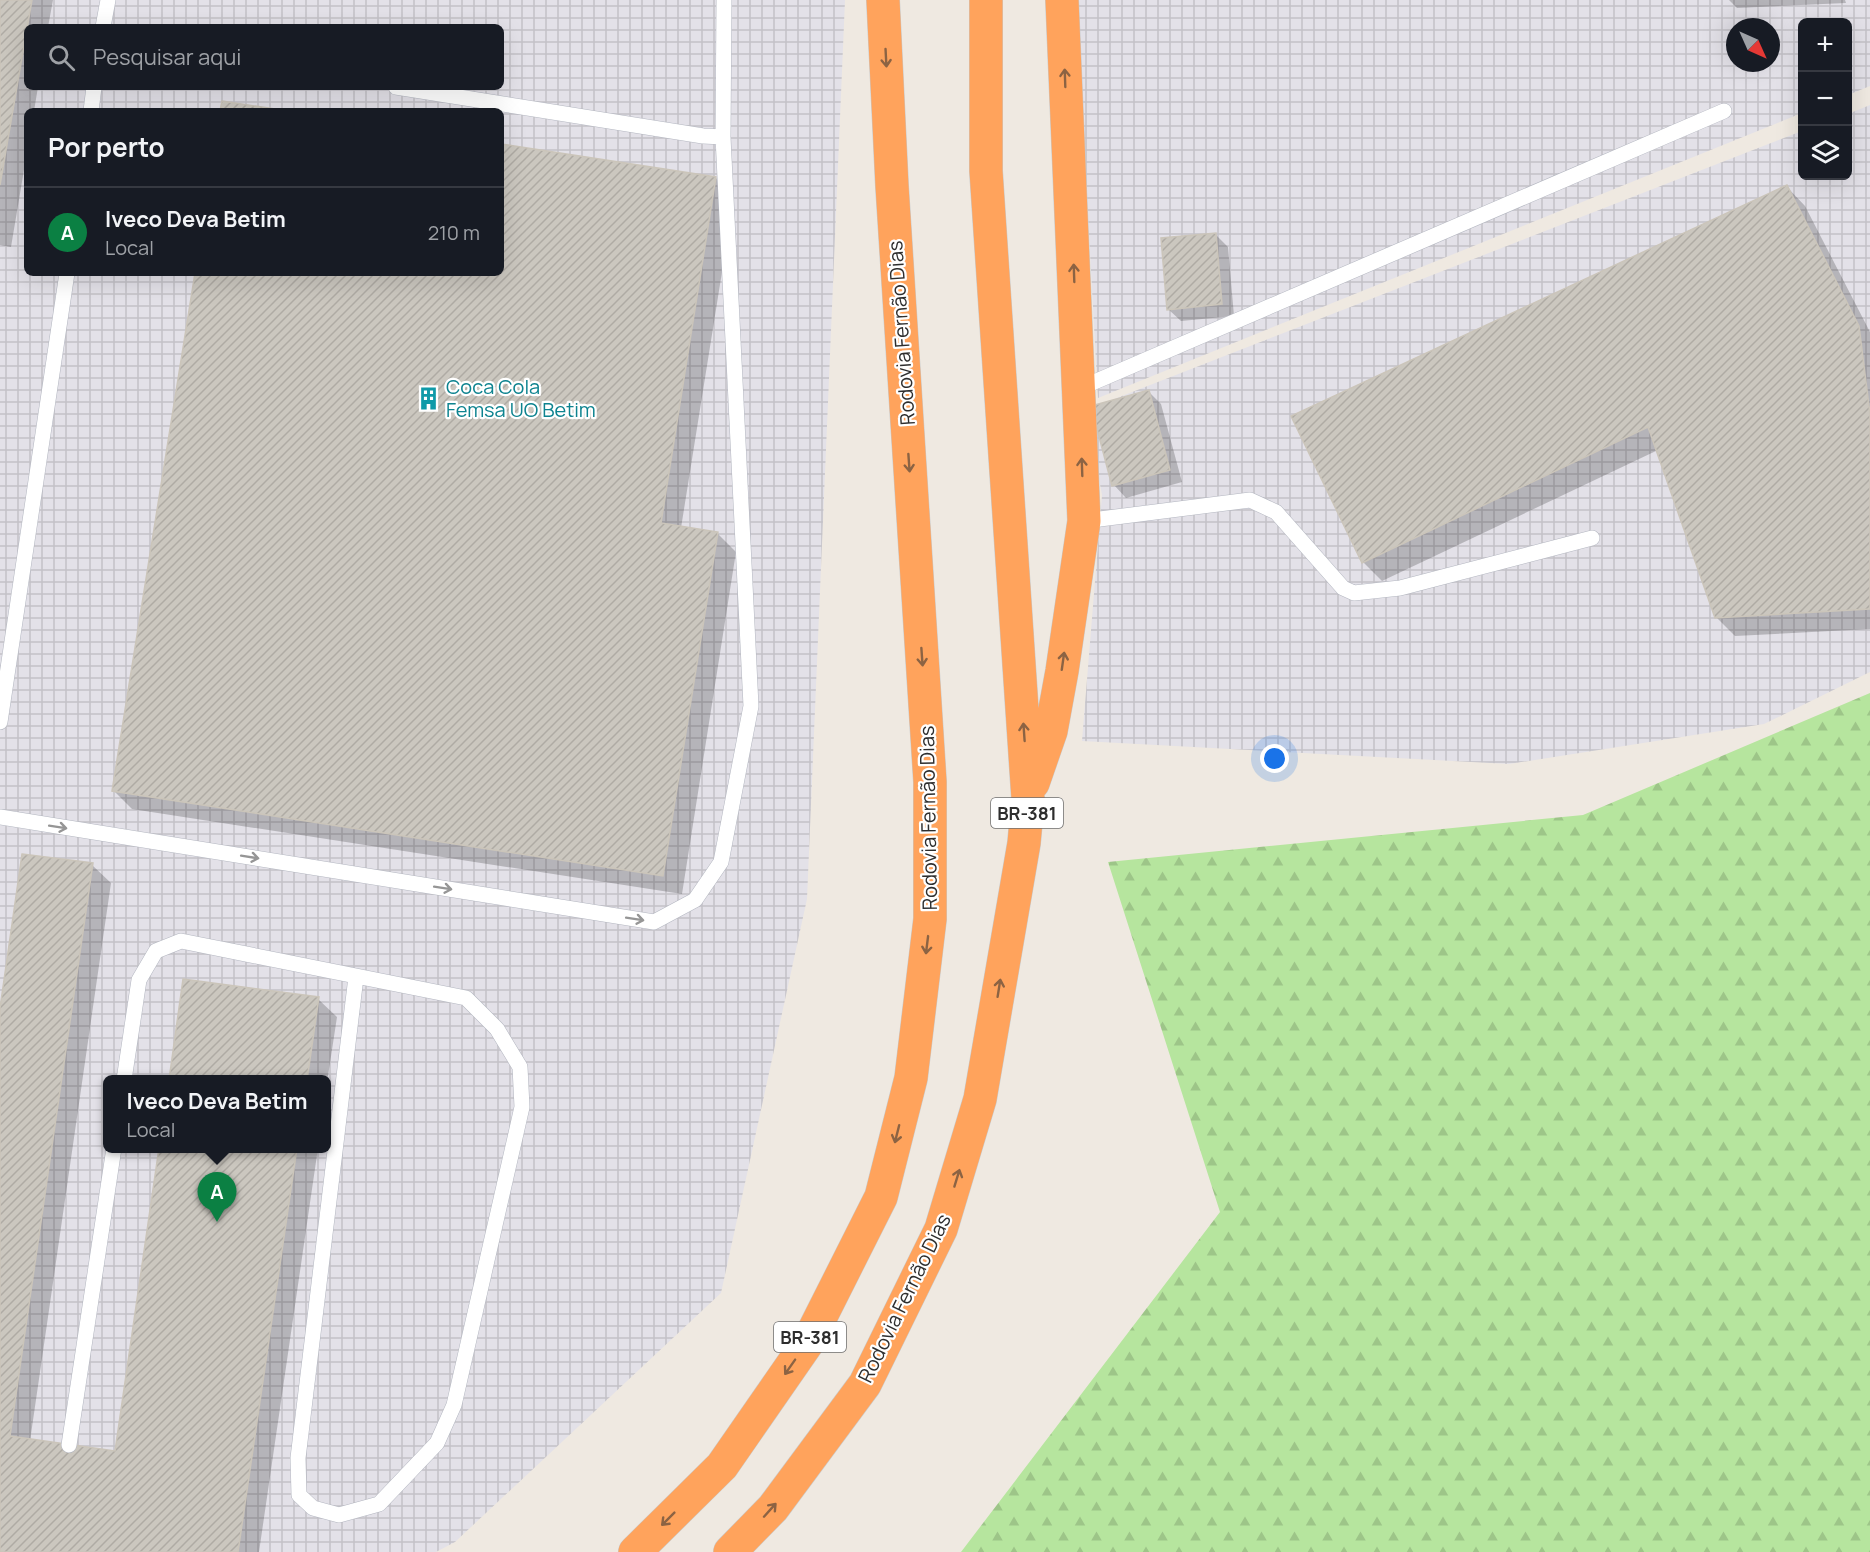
<!DOCTYPE html>
<html lang="pt">
<meta charset="utf-8">
<style>
:root{--surface:#171b24;--page:#242831;--text:#f1f3f6;--muted:#9ea1a6;--line:#363941;--accent:#0b8043}
body{margin:0;font-family:Manrope,sans-serif;background:var(--page);color:var(--text)}
.controls{position:absolute;right:18px;top:18px;display:grid;overflow:hidden;border-radius:9px;box-shadow:0 6px 24px #0002}
.controls button{width:54px;height:54px;display:grid;place-items:center;padding:0;border:0;border-bottom:2px solid var(--line);background:var(--surface);color:var(--text);font:30px sans-serif}
.compass{position:absolute;left:1726px;top:18px;width:54px;height:54px;border-radius:50%;background:var(--surface);box-shadow:0 6px 24px #0002;rotate:135deg}
.you{position:absolute;left:1275px;top:759px;width:21px;height:21px;margin:-15px;border:4px solid #fff;border-radius:50%;background:#1a73e8;box-shadow:0 0 0 9px #1a73e833}
.badge{display:grid;place-items:center;width:39px;height:39px;border-radius:50%;background:var(--accent);color:#fff;font-size:20px;font-weight:700}
.pin{position:absolute;translate:-50% -50px;filter:drop-shadow(0 2px 3px #0008)}
.pin::after{content:'';position:absolute;top:32px;width:21px;height:18px;background:inherit;clip-path:polygon(0 0,100% 0,50% 100%)}
.popup{position:absolute;left:103px;top:1075px;width:228px;height:78px;box-sizing:border-box;display:grid;place-content:center;border-radius:9px;background:var(--surface);filter:drop-shadow(0 2px 4px #0005);font-size:20px;white-space:nowrap;color:var(--muted)}
.popup b{font-size:22px;color:var(--text)}
.popup::after{content:'';position:absolute;left:50%;top:100%;margin-left:-12px;border:12px solid transparent;border-top-color:var(--surface)}
.list{margin:0;padding:0;list-style:none}
h2{display:flex;justify-content:space-between;align-items:center;height:78px;margin:0;padding:0 24px;font-size:26px}
h2 small{font-size:20px;font-weight:400;color:var(--muted)}
.list li{display:grid;grid-template-columns:39px 1fr auto;gap:18px;align-items:center;box-sizing:border-box;height:90px;padding:0 24px;border-top:2px solid var(--line)}
.list b{display:block;font-size:22px;white-space:nowrap}
.list p{margin:0;font-size:20px;white-space:nowrap;color:var(--muted)}
.list em{font-size:20px;font-style:normal;color:var(--muted)}
.icon{flex:none;width:33px;height:33px;fill:none;stroke:currentColor;stroke-width:2;stroke-linecap:round;stroke-linejoin:round}
.map{position:relative;flex:none;width:1870px;height:1552px;overflow:hidden}
.search{position:absolute;background:var(--surface);box-shadow:0 6px 24px #0002;left:24px;top:24px;width:480px;height:66px;display:flex;align-items:center;gap:15px;box-sizing:border-box;padding:0 21px;border-radius:9px;color:var(--muted);font-size:22px}
.panel{position:absolute;background:var(--surface);box-shadow:0 6px 24px #0002;left:24px;top:108px;width:480px;height:168px;border-radius:9px}
.map>svg:first-child{display:block}
</style>
<div class="map">
<svg width="1870" height="1552" viewBox="0 0 1870 1552">
<defs>
<pattern id="industrial-grid" width="8" height="8" patternUnits="userSpaceOnUse" patternTransform="scale(1.5)"><rect width="8" height="8" fill="#e3e1e8"/><path d="M0 4h8M4 0v8" fill="none" stroke="#c3c1c7"/></pattern>
<pattern id="forest-firs" width="22" height="20" patternUnits="userSpaceOnUse" patternTransform="scale(1.5)"><rect width="22" height="20" fill="#b6e59e"/><path d="M5 1l3.5 6h-7zM16 11l3.5 6h-7z" fill="#9dc588"/></pattern>
<pattern id="building-hatch" width="6" height="6" patternUnits="userSpaceOnUse" patternTransform="scale(1.5)"><rect width="6" height="6" fill="#cbc7bf"/><path d="M-1 1l2-2M0 6l6-6M5 7l2-2" fill="none" stroke="#afaba4"/></pattern>
</defs>
<rect width="100%" height="100%" fill="#efe9e1"/>
<path fill="url(#industrial-grid)" fill-rule="evenodd" d="M0,0H845L807,899L721,1293L455,1542L436,1552H0ZM27,27H501V87H27ZM27,111H501V273H27ZM107,1080H326V1148H107Z
M1076,0H1870V86L1848,95V22H1802V113L1098,398ZM1735,27H1771V63H1735Z
M1870,105V672L1764,724L1509,764L1082,741L1102,495L1086,410L1802,131V176H1848V114Z"/>
<path fill="url(#forest-firs)" d="M1870,693V1552H961L1220,1212L1108,862L1583,815Z"/>
<path fill="#0003" d="M0,0H53L48,27H27V87H38L34,111H27V152L11,247L0,245Z
M1729,0H1845L1846,3L1737,8Z
M501,145L716,178L734,197L681,528L717,533L736,552L682,894L132,809L113,790L196,273H501Z
M1787,187L1805,206L1870,332V629L1735,636L1716,617L1658,450L1382,581L1363,562Z
M1215,234L1228,247L1234,316L1181,321L1168,309Z
M1149,392L1161,404L1182,482L1126,498L1114,485Z
M92,865L111,883L30,1441L117,1453L160,1148H318L259,1552H0V1018Z
M318,999L337,1017L326,1089V1080H170Z"/>
<path fill="url(#building-hatch)" stroke="#cbc5ba" stroke-width="1.5" d="M0,0H32L0,185Z
M222,101L288,111H220Z
M501,144L716,177L661,523L718,532L663,876L112,791L195,273H501Z
M1787,185L1859,326L1870,414V609L1715,618L1648,427L1362,563L1291,416Z
M1216,233L1222,304L1167,310L1161,238Z
M1149,390L1170,470L1112,486L1091,406Z
M22,854L93,863L10,1436L115,1451L159,1148H297L238,1552H0V1008Z
M183,979L319,997L307,1080H169Z"/>
<g fill="none" stroke-linecap="round" stroke-linejoin="round">
<defs>
<path id="lane" d="M103,27L108,0
M91,111L94,87
M723,137L724,0
M1078,389L1724,111
M1084,521L1250,500L1276,512L1343,588L1354,593L1400,588L1592,538
M0,722L67,273
M0,817L654,922L695,900L721,862L751,706L723,137L703,136L396,87
M124,1080L139,980L156,951L181,941L466,998L497,1029L520,1067L522,1107L454,1405L437,1443L379,1504L339,1515L313,1508L299,1495L298,1458L356,977
M69,1445L114,1148"/>
<path id="highway" d="M1033,783L1051,731L1062,671L1084,521L1062,0
M635,1552L722,1466L808,1342L881,1197L911,1078L930,919V782L892,186L883,0
M730,1552L773,1508L865,1384L941,1229L980,1099L1024,843L1028,799L986,171V0"/>
</defs>
<use href="#lane" stroke="#b4b7c1" stroke-width="16"/>
<use href="#highway" stroke="#c9c9c9" stroke-width="34"/>
<use href="#lane" stroke="#fff" stroke-width="15"/>
<use href="#highway" stroke="#ffa35c" stroke-width="33"/>
</g>
<defs><path id="oneway-shaft" d="M-6 0H5M1.5-3L5.5 0L1.5 3" fill="none" stroke-width="1.6" stroke-linecap="round" stroke-linejoin="round" transform="scale(1.5)"/></defs>
<g stroke="#8c6343">
<use href="#oneway-shaft" transform="translate(886 58) rotate(87)"/>
<use href="#oneway-shaft" transform="translate(1065 78) rotate(-92)"/>
<use href="#oneway-shaft" transform="translate(1074 273) rotate(-92)"/>
<use href="#oneway-shaft" transform="translate(909 463) rotate(86)"/>
<use href="#oneway-shaft" transform="translate(1082 467) rotate(-92)"/>
<use href="#oneway-shaft" transform="translate(922 657) rotate(86)"/>
<use href="#oneway-shaft" transform="translate(1063 661) rotate(-82)"/>
<use href="#oneway-shaft" transform="translate(1024 732) rotate(-94)"/>
<use href="#oneway-shaft" transform="translate(927 945) rotate(97)"/>
<use href="#oneway-shaft" transform="translate(999 988) rotate(-81)"/>
<use href="#oneway-shaft" transform="translate(897 1134) rotate(104)"/>
<use href="#oneway-shaft" transform="translate(957 1178) rotate(-73)"/>
<use href="#oneway-shaft" transform="translate(790 1367) rotate(125)"/>
<use href="#oneway-shaft" transform="translate(770 1510) rotate(-48)"/>
<use href="#oneway-shaft" transform="translate(668 1519) rotate(135)"/>
</g>
<g stroke="#969696">
<use href="#oneway-shaft" transform="translate(58 827) rotate(9)"/>
<use href="#oneway-shaft" transform="translate(250 857) rotate(9)"/>
<use href="#oneway-shaft" transform="translate(443 888) rotate(9)"/>
<use href="#oneway-shaft" transform="translate(635 919) rotate(9)"/>
</g>
<defs>
<symbol id="building-bare" viewBox="-9 -9 18 18"><path d="M-4-6H4V6H1V3H-1V6H-4ZM-2.5-4.3h1.7v1.8h-1.7ZM.8-4.3h1.7v1.8H.8ZM-2.5-1h1.7V.8h-1.7ZM.8-1h1.7V.8H.8Z" fill="#0f9aa8" stroke="#fff" stroke-width="2.5" paint-order="stroke"/></symbol>
</defs>
<g fill-rule="evenodd">
<use href="#building-bare" x="412" y="382" width="33" height="33"/>
</g>
<g text-anchor="middle" dominant-baseline="central" stroke-width="4.5" stroke-linejoin="round" paint-order="stroke">
<g fill="#fff" stroke="#6d6d6d" stroke-width="1.5">
<rect x="991" y="798" width="72" height="30" rx="4.5"/>
<rect x="774" y="1322" width="72" height="30" rx="4.5"/>
</g>
<g font-size="18" font-weight="bold" fill="#2e2e2e">
<text x="1027" y="813">BR-381</text>
<text x="810" y="1337">BR-381</text>
</g>
<g font-size="20" fill="#2e2e2e" stroke="#fff">
<text transform="translate(901 333) rotate(-94)">Rodovia Fernão Dias</text>
<text transform="translate(928 818) rotate(-91)">Rodovia Fernão Dias</text>
<text transform="translate(904 1298) rotate(-64)">Rodovia Fernão Dias</text>
</g>
<g font-size="20" fill="#0d838f" stroke="#fff" text-anchor="start">
<text x="446" y="386">Coca Cola<tspan x="446" dy="23">Femsa UO Betim</tspan></text>
</g>
</g>
</svg>
<div class="controls">
<button>+</button>
<button>−</button>
<button><svg class="icon" aria-label="layers" viewBox="0 0 24 24"><path d="M12 4l9 5-9 5-9-5zM3 14l9 5 9-5"/></svg></button>
</div>
<svg class="compass" viewBox="-18 -18 36 36"><path d="M0-13l5 13h-10z" fill="#e53935"/><path d="M0 13l5-13h-10z" fill="#9ea1a6"/></svg>
<div class="you"></div>
<div class="pin badge" style="left:217px;top:1222px">A</div>
<div class="popup"><b>Iveco Deva Betim</b>Local</div>
<div class="search"><svg class="icon" aria-label="search" viewBox="0 0 24 24"><circle cx="10" cy="10" r="6"/><path d="M15 15l6 6"/></svg>Pesquisar aqui</div>
<section class="panel">
<h2>Por perto<small></small></h2>
<ul class="list">
<li><span class="badge">A</span><div><b>Iveco Deva Betim</b><p>Local</p></div><em>210 m</em></li>
</ul>
</section>
</div>
